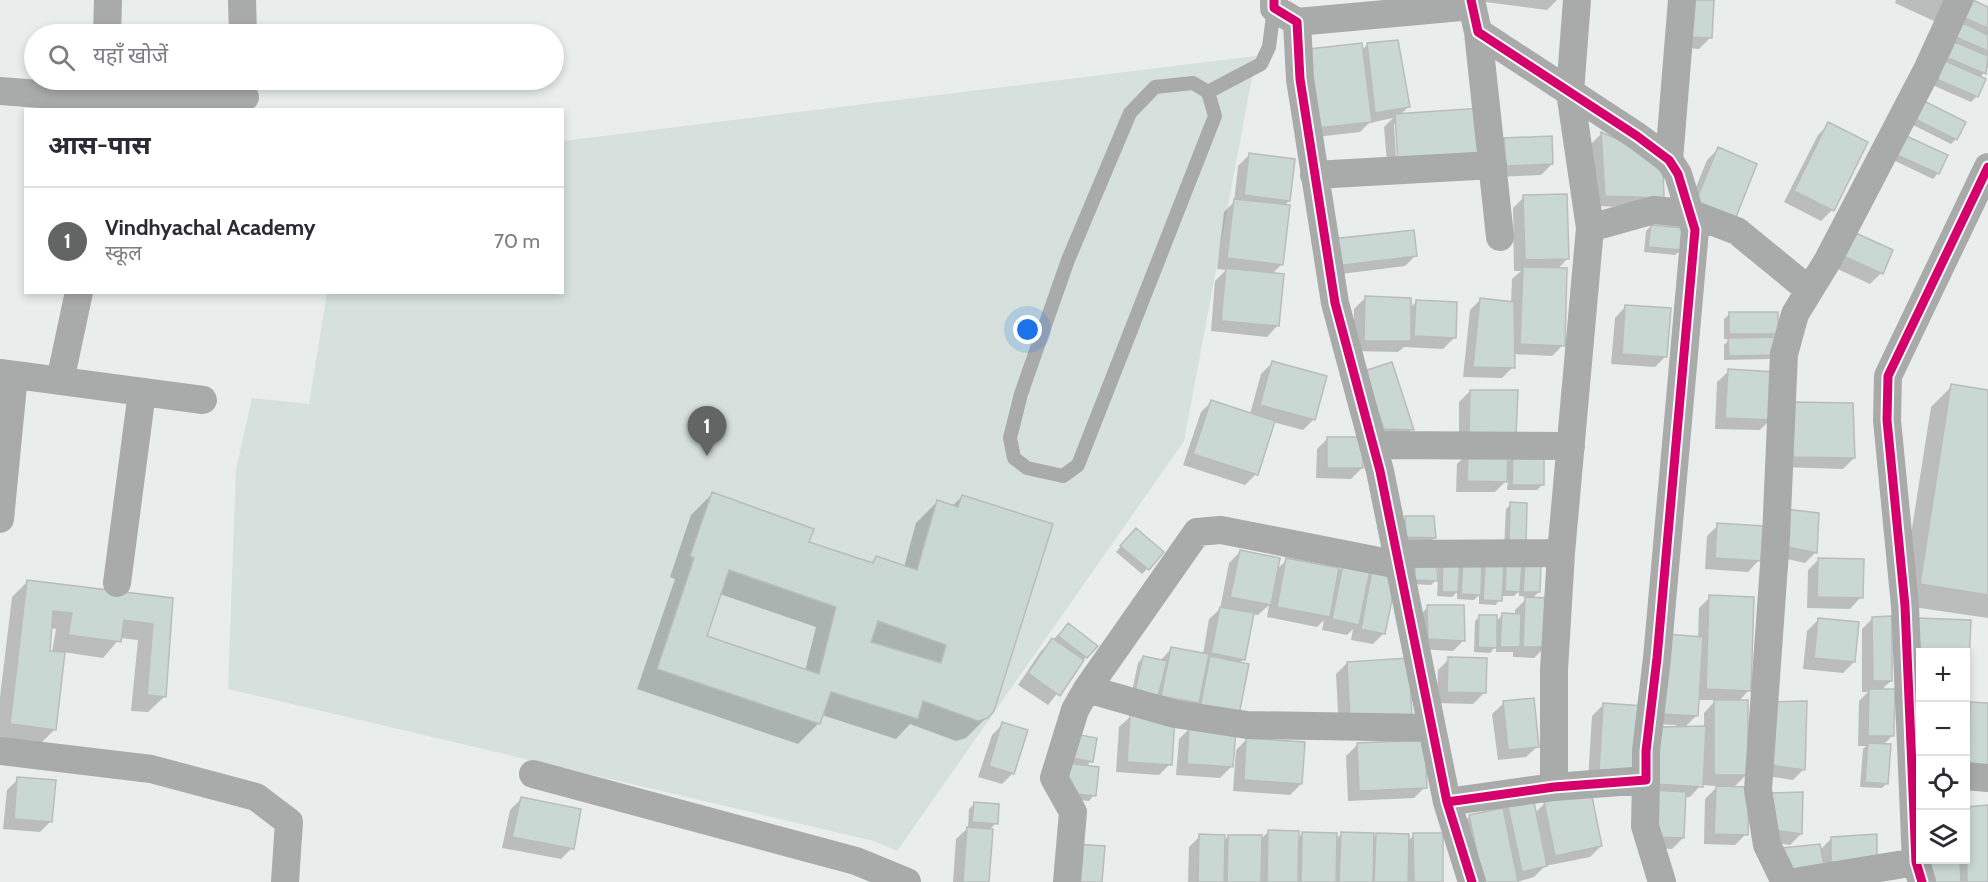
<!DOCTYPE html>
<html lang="hi">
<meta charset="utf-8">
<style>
:root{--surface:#fff;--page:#f2f2f3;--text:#2b2b33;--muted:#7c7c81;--line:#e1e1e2;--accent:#626564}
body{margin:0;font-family:Cabin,"Noto Sans Devanagari",sans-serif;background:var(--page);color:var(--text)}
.controls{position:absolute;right:18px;bottom:18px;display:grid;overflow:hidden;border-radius:0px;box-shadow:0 3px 9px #0003}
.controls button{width:54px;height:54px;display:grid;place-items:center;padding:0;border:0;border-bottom:2px solid var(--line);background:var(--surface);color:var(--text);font:30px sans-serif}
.you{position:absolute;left:1028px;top:330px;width:21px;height:21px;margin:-15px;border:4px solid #fff;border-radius:50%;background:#1a73e8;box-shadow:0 0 0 9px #1a73e833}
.badge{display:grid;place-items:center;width:39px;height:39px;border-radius:50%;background:var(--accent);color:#fff;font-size:20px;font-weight:700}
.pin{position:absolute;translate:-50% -50px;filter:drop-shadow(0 2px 3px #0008)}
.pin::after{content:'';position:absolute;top:32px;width:21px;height:18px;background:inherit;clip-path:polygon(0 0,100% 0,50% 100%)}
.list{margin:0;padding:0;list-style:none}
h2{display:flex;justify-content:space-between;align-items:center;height:78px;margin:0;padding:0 24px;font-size:26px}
h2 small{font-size:20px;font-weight:400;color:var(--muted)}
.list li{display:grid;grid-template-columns:39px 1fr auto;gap:18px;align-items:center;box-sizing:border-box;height:108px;padding:0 24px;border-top:2px solid var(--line)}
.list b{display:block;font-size:22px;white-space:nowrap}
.list p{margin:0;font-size:20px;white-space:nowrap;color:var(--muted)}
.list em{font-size:20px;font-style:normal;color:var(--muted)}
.icon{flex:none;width:33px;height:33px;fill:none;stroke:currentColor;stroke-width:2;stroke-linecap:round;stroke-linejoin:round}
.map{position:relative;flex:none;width:1988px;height:882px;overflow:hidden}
.search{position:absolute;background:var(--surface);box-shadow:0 3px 9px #0003;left:24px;top:24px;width:540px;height:66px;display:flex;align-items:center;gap:15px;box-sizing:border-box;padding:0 21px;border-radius:33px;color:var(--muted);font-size:22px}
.panel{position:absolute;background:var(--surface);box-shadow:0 3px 9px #0003;left:24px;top:108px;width:540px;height:186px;border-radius:0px}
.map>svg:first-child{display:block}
</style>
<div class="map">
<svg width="1988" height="882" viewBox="0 0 1988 882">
<rect width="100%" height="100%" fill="#e9edeb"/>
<path fill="#d6e0dd" d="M1256,56L1184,441L897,851L874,841L228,689L236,470L252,398L309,404L327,293L562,292L563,141Z"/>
<path fill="#0003" fill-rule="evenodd" d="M1470,0H1557L1547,10Z
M1713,0L1710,38L1699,49L1676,47Z
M1896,0H1950L1934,21L1895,3Z
M1968,7L1988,9V67L1980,78L1984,80L1976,97L1971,102L1930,84Z
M1396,42L1408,107L1399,116L1481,110L1484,157L1473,168L1388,175L1384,127L1393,118L1369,123L1360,132L1308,138L1298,62L1309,51L1361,45V51L1368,44ZM1394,124H1397L1400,172H1397Z
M1917,107L1956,139L1951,144L1909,123Z
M1829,124L1832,210L1821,221L1784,202L1818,135Z
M1601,134L1625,144L1651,208L1595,206L1590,145Z
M1505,139L1552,164L1541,175L1495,177L1494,150Z
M1899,142L1938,173L1933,179L1891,159Z
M1718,149L1755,164L1686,212L1707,160Z
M1249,155L1289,201L1283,206L1282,264L1272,274L1278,325L1267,337L1211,331L1215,281L1226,270L1217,269L1224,212L1234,202L1238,166Z
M1524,197L1567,259L1557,270L1563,345L1552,356L1513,354V367L1502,378L1463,377L1470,310L1481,299L1511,304L1512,279L1521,271H1514L1513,208Z
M1651,226L1681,250L1675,255L1644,252L1646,231Z
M1332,240L1416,255L1405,266L1325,276Z
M1839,243L1881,273L1870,284L1829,265Z
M1365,298L1410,308L1417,301L1454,338L1443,349L1404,347L1398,352L1353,351L1354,309Z
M1626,306L1666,356L1655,367L1611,364L1615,318Z
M1730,314L1777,333L1771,338L1770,359L1724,360V345L1730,339H1724V319Z
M1272,363L1314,419L1303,430L1273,422L1256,474L1245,485L1183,465L1201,412L1212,401L1250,414L1261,374Z
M1729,371L1771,419L1760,430L1715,429L1717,382Z
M1354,383L1412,429L1401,440H1373Z
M1952,386L1988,391V618L1900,605L1931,407Z
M1470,391L1503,447L1459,449V402Z
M1851,404L1854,458L1843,469L1782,467Z
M1328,438L1362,468L1351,479L1316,478L1317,449Z
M1468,453L1506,463L1514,456L1542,485L1537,490H1507L1508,479L1495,492H1456L1457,464Z
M712,494L808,542L870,564L876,558L904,567L916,523L937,502L952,506L962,497L993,711L966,738L956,741L910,724L896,739L822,715L819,723L798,744L637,689L675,579L670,577L691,515ZM720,594L816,627L805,671L705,637Z
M1511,504L1519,549L1504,548L1506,509Z
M1406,518L1435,537L1430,542L1402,541L1401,523Z
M1775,521L1816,552L1805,563L1773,556Z
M1718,525L1759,560L1748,572L1705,569L1707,536Z
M1131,535L1147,569L1142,574L1116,552Z
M1240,552L1276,570L1287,560L1339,570L1343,566L1367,578L1373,572L1384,633L1373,644L1351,640L1353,629L1347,635L1322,630L1324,620L1317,627L1267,617L1269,605L1258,615L1252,614L1244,659L1239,663L1231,767L1220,778L1176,775L1179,739L1190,728L1131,696L1138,663L1143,657L1160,661L1172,648L1203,654L1209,619L1220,609L1229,563Z
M1819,559L1861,597L1850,609L1807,608L1808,570Z
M1444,560L1480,570L1485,565L1502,569L1507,565L1525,563L1539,592L1531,599L1545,647L1534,658L1513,657V652H1496V646L1490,653L1474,652L1475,621L1480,616L1496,622L1502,615H1515V610L1528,597L1519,596V591L1514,596H1501L1496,605L1479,604V595L1474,600L1457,599V592L1452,597L1437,596L1438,578L1431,585L1410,584L1411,564L1438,575V566Z
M28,581L171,599L165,696L148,712L131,711L138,640L120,638L103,658L63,652L55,729L39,745L0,741V697L12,597ZM50,628L56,629L52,652H48Z
M1710,597L1749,690L1738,702L1746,775L1733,788L1746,834L1735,845L1704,844L1705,799L1718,786L1701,785L1690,797H1685L1683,838L1672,849L1641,847L1676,728V725L1651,724L1698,638L1699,608ZM1698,700H1716L1704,713V727L1684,728L1697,715Z
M1428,607L1464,640L1453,651L1418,649L1417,618Z
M1873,618L1891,681L1881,690L1892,736L1883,745L1887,783L1882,788L1860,787L1863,749L1866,746H1858L1859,701L1868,692H1862V629Z
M1818,620L1854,662L1843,673L1803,669L1807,631Z
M1969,621L1966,664V652H1920L1906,630Z
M1063,630L1086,657L1048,705L1018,685L1041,651Z
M1449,659L1484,693L1473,704L1437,703L1438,670Z
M1347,663L1400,726L1339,729L1336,674Z
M1504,703L1538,746L1526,757L1498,760L1492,714Z
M1773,703L1804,769L1793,780L1759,775Z
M1970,704H1988L1966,779V709Z
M1603,705L1627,785L1588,780L1592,716Z
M1131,716L1170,764L1159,775L1116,772L1119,727Z
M1003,724L1013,773L1002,784L978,777L992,735Z
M1247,739L1301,784L1290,795L1233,791L1236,750Z
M1069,741L1091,761L1086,767L1094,795L1089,801L1059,798Z
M1357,745L1425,787L1414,798L1348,801L1346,756Z
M18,779L51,821L40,832L3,829L7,790Z
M521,799L572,848L561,859L502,848L510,810Z
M1545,803L1601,846L1590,857L1545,866L1534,877L1517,882H1470L1459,827L1470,816L1502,809L1508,804L1535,813Z
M974,804L996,823L989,830L988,882H953L956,839L968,828L969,809Z
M1761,805L1801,834L1790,845L1762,841Z
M1988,807V882H1916L1920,860H1966V808Z
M1269,831L1298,838L1302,834L1336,839L1341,834L1372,838L1376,835L1408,841L1414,835L1442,882H1188L1189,847L1200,836L1224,841L1228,836L1260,840Z
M1832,838L1876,861L1781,876L1820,850Z"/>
<path fill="#cad8d4" stroke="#b9bcbb" stroke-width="1.5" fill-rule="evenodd" d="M1689,0H1714L1712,38L1686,37Z
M1973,0L1988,7V28L1965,18Z
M1963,23L1988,35V51L1956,37Z
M1398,40L1410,107L1375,113L1367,43Z
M1955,42L1988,56L1986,74L1948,58Z
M1362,43L1372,122L1318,128L1309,49Z
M1943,60L1986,79L1978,97L1934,78Z
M1922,100L1966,122L1957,140L1913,118Z
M1482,108L1486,158L1398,164L1395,114Z
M1828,122L1868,142L1834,211L1794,191Z
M1601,132L1626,143L1663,166L1664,198L1605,196Z
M1904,135L1948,155L1939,174L1895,154Z
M1552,136L1553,164L1506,166L1504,138Z
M1718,147L1757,164L1736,217L1696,201Z
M1249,153L1295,159L1290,201L1244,195Z
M1567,194L1569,259L1525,260L1523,195Z
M1234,199L1290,205L1283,265L1227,258Z
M1651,225L1684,228L1682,250L1648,247Z
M1414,230L1417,256L1336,266L1331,239Z
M1849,230L1893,250L1883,274L1839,254Z
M1523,267L1567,268L1565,346L1520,344Z
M1226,268L1284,274L1279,326L1221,321Z
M1365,296L1411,298V341H1364Z
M1480,298L1514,302L1515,368L1473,367Z
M1416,300L1457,302L1456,338L1414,336Z
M1625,305L1671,308L1667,357L1622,354Z
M1729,312H1778V334H1729Z
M1776,337V355L1729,356L1728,338Z
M1272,361L1327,376L1315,420L1260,405Z
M1392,362L1414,430L1384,429L1364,371Z
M1728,369L1775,372L1772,420L1725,418Z
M1951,384L1988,390V595L1920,584Z
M1470,390H1518L1516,436L1469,438Z
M1211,400L1275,421L1258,475L1193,454Z
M1792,402L1853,403L1855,458L1793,457Z
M1327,437H1364L1363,468H1327Z
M1468,451L1508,452L1507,482L1467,481Z
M1513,454L1544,455V485H1512Z
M712,492L814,529L809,542L873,563L876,556L917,570L937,500L958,507L962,495L1053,524L994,711L988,718L978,721L923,701L918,719L831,692L820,724L657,669L694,558L690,556ZM729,570L836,607L819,674L707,636ZM878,621L946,645L941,663L871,642Z
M1510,502L1527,503L1526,544H1509Z
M1785,509L1819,513L1817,553L1783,546Z
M1405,516H1434L1436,538L1406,537Z
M1717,523L1763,526L1761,561L1715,558Z
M1136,528L1164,552L1149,570L1120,546Z
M1240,550L1280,558L1271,605L1230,597Z
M1415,557L1436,559L1438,581L1415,580Z
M1286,558L1339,568L1330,617L1277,607Z
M1818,558L1864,559L1863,598L1817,597Z
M1443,559L1460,560L1458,592H1442Z
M1463,560L1482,561L1481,595L1461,594Z
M1525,561L1541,562L1540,592H1523Z
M1506,563L1522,564L1520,592L1505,591Z
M1343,564L1370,570L1359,625L1332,619Z
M1485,564L1504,565L1502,601L1483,600Z
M1372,570L1397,575L1385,634L1361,629Z
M27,580L173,598L166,697L147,695L153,624L124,620L121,642L68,635L72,613L53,611L50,651L65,652L56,730L10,724Z
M1709,595L1754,597L1751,691L1706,689Z
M1525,597L1549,598L1547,647H1523Z
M1427,605H1464L1465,641L1428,639Z
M1220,607L1254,613L1245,660L1211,653Z
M1502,613L1521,614L1520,647H1500Z
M1479,615H1497V648L1478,647Z
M1892,616V681H1873L1872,617Z
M1818,618L1859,622L1855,662L1814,658Z
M1917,618L1971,620L1969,662H1966V652H1920Z
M1068,623L1098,646L1087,658L1058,636Z
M1666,634L1703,637L1698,716L1661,714Z
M1052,638L1084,660L1060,696L1028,673Z
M1171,647L1209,654L1199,703L1161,696Z
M1143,656L1167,661L1158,697L1135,691Z
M1210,656L1249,664L1238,720L1199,713Z
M1448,657L1487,658L1486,693L1447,692Z
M1409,658L1412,716L1350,719L1347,662Z
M1869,689H1895L1894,736H1868Z
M1534,698L1539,747L1508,750L1503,701Z
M1714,700H1748V775H1714Z
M1807,701L1805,770L1770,765L1772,702Z
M1970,702L1988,703V768H1969Z
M1603,703L1644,706L1640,774L1599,770Z
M1130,714L1175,717L1172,765L1127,762Z
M1002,722L1028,730L1014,774L989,766Z
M1189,726L1236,729L1233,767L1187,764Z
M1706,726L1703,787L1656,784L1660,727Z
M1074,734L1097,738L1093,762L1067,757Z
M1246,738L1305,742L1302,784L1244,780Z
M1425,740L1427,788L1359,791L1357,743Z
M1868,743L1891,744L1888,784L1865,782Z
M1066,763L1099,767L1096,796L1064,793Z
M17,777L56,780L52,822L14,819Z
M1716,786L1749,787L1748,835L1714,834Z
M1652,790L1686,792L1684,838L1651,837Z
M1591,792L1602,846L1555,856L1544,802Z
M1803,792L1802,834L1772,830L1771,793Z
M521,797L581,809L574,849L512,837Z
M1533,797L1547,866L1522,872L1507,802Z
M974,802L999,804L998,824L972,822Z
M1988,805V882H1967L1966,807Z
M1503,808L1518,882H1483L1469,815Z
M967,827L993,829L989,882H963Z
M1268,830L1299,831L1298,882H1267Z
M1302,832L1337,833L1336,882H1301Z
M1341,832L1374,833L1373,882H1339Z
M1376,833L1409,834L1408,882H1374Z
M1413,833H1443V882H1414Z
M1199,834L1225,835L1224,882H1198Z
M1877,834V861L1831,862V837Z
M1228,835H1262L1261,882H1227Z
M1075,844L1105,846L1102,882H1072Z
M1820,844L1824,866L1786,871L1782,848Z
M1926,860H1960L1961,882H1927Z"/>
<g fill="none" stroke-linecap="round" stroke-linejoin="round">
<path stroke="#a9aaaa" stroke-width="14" d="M1193,83L1208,92L1215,116L1078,465L1063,476L1027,468L1014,458L1010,438L1021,394L1068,260L1130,113L1155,87Z
M1208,92L1261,64L1269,47L1274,8"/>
<path stroke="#a9aaaa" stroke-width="28" d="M242,0L243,34
M1274,0V8L1297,22L1300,79L1335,303L1380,471L1447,802L1472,882
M1297,22L1472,6
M1478,32L1500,237
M107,34L108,0
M0,91L106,99L245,97
M1669,160L1682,0
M1314,175L1493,165
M1590,228L1654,210L1692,214L1737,231L1809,290
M0,373L203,400
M60,381L79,292
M1373,445L1571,446
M0,519L14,375
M1397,554L1561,553
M117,583L142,392
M1087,689L1175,714L1247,725L1432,728
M0,751L151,769L256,797L289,822L285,882
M533,774L856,861L907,882
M1966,776L1988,778
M1646,780L1645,826L1662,882
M1554,787V670L1561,553L1590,228L1570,92L1577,0
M1447,802L1554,787L1646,780V751L1657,658L1695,230L1678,174L1669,160L1637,136L1478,32L1471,0
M1067,882L1073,812L1054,778L1075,710L1087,689L1197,532L1221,530L1399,565
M1785,882L1767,845L1758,790L1776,537L1784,354L1795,314L1828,260L1927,70L1959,0
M1794,882L1916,862
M1922,882L1916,862L1905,606L1887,420L1888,376L1988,167"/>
<defs>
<path id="cycleway" d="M1274,0V8L1297,22L1300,79L1335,303L1380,471L1447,802L1472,882
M1447,802L1554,787L1646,780V751L1657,658L1695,230L1678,174L1669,160L1637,136L1478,32L1471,0
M1922,882L1916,862L1905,606L1887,420L1888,376L1988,167"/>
</defs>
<use href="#cycleway" stroke="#f5fbf9" stroke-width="13"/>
<use href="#cycleway" stroke="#d6006c" stroke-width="9"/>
</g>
</svg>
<div class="controls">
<button>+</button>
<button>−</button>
<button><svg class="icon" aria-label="locate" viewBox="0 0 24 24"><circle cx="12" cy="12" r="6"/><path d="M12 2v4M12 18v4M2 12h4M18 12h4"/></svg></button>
<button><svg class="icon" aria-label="layers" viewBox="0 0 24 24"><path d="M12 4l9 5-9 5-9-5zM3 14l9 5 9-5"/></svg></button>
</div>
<div class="you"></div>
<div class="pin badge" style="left:707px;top:456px">1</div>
<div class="search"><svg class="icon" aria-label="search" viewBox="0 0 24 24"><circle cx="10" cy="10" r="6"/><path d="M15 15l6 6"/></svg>यहाँ खोजें</div>
<section class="panel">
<h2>आस-पास<small></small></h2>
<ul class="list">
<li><span class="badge">1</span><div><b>Vindhyachal Academy</b><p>स्कूल</p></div><em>70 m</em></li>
</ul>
</section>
</div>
